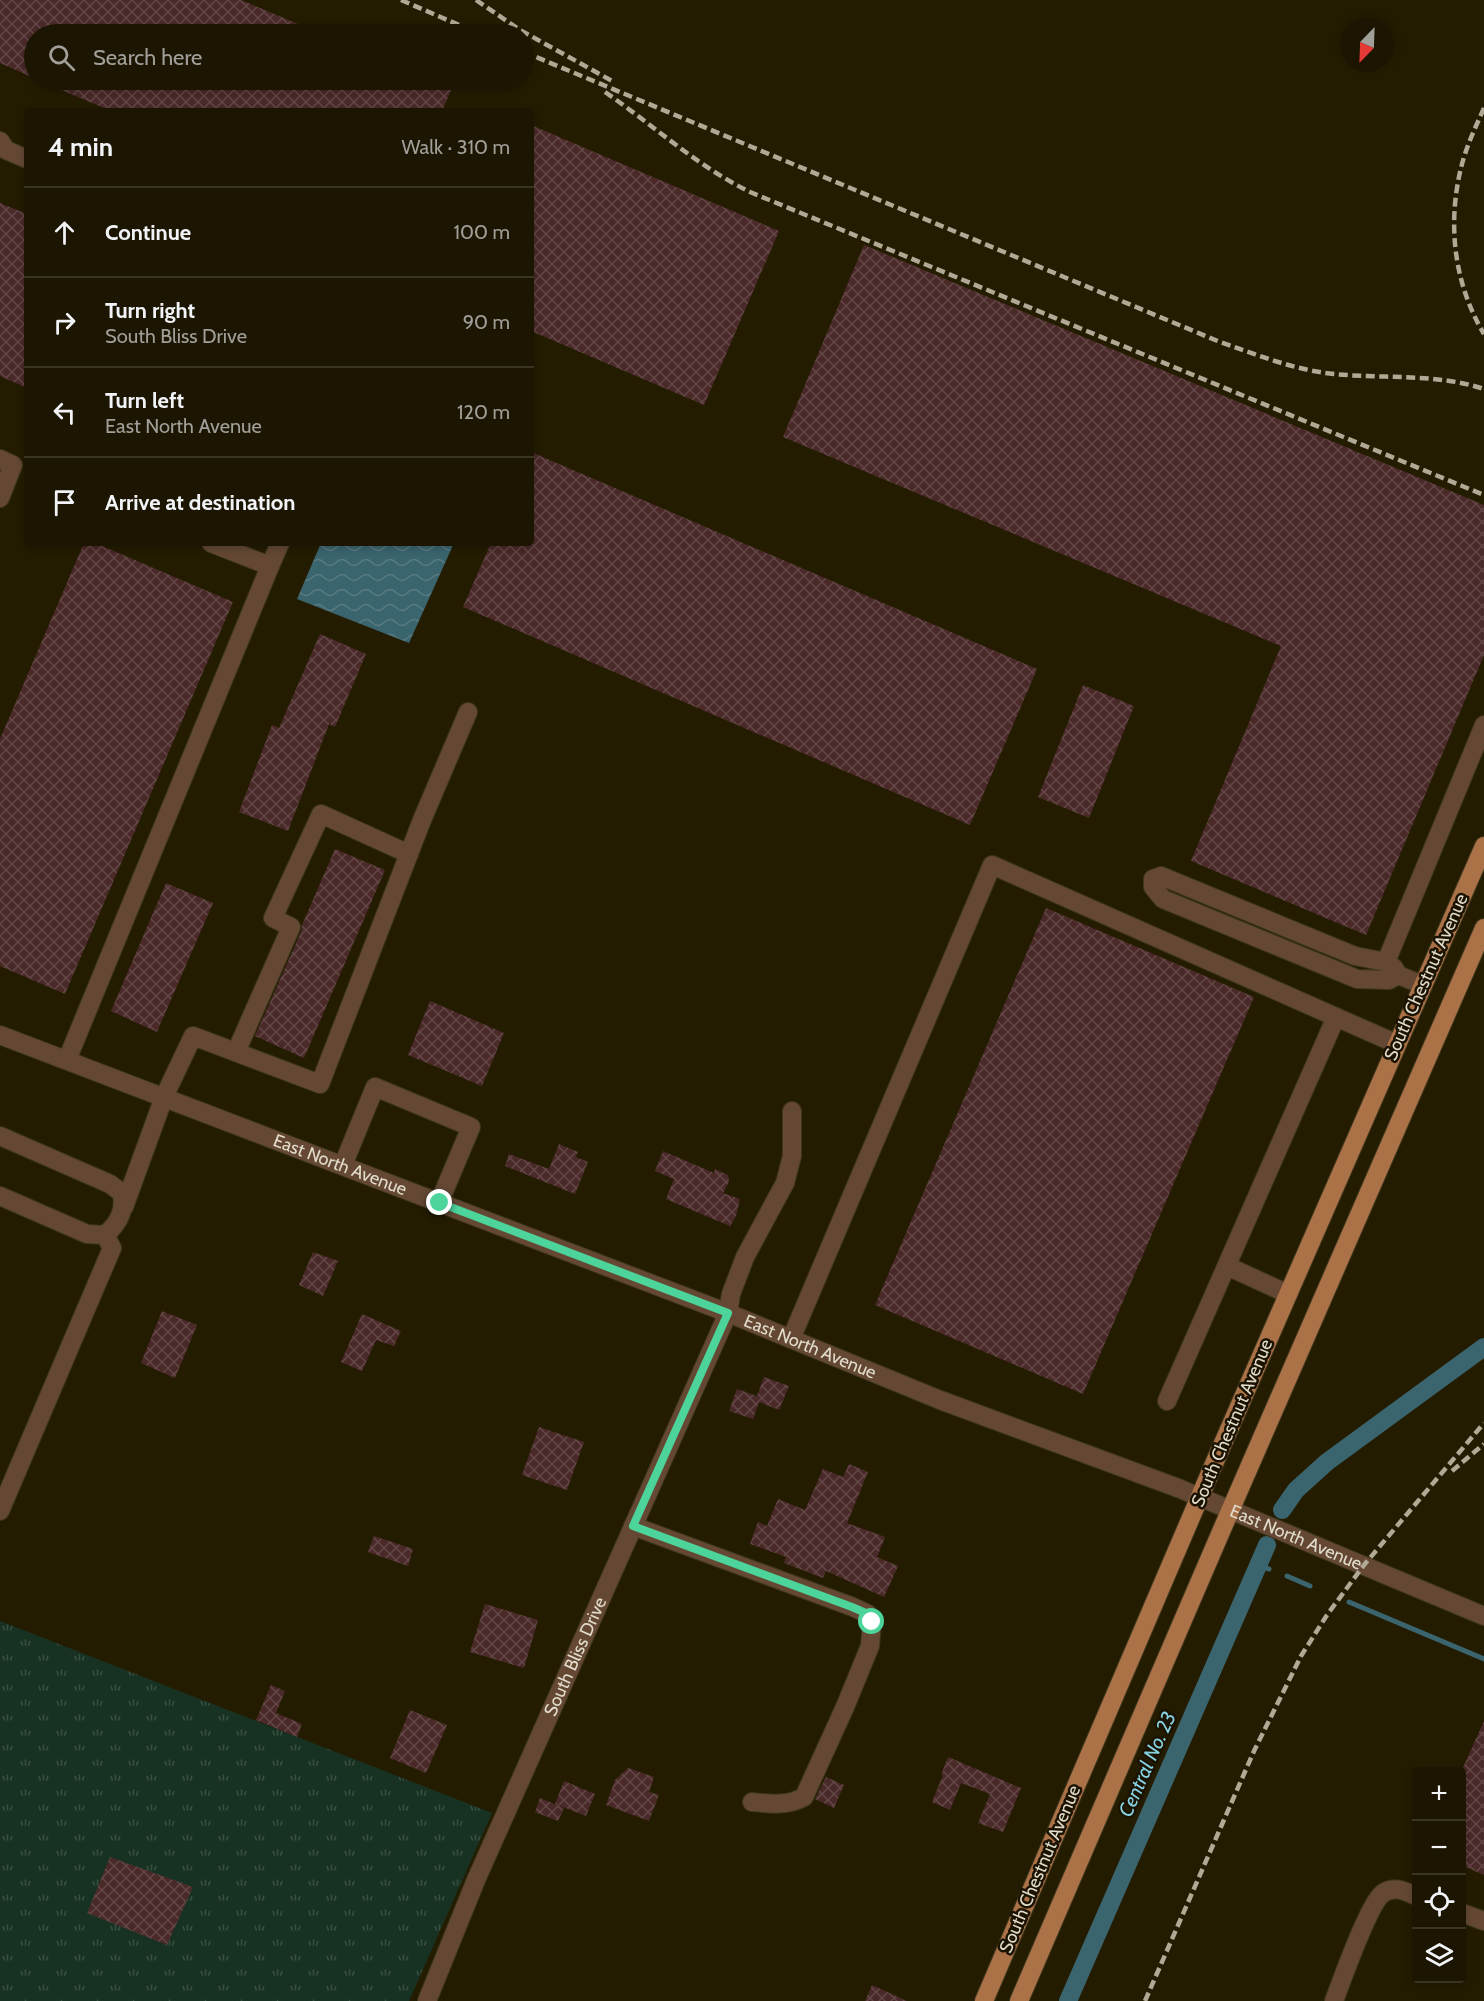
<!DOCTYPE html>
<meta charset="utf-8">
<style>
:root{--surface:#1b1501;--page:#282210;--text:#f1f3f6;--muted:#a09f99;--line:#393423}
body{margin:0;font-family:Cabin,sans-serif;background:var(--page);color:var(--text)}
.controls{position:absolute;right:18px;bottom:18px;display:grid;overflow:hidden;border-radius:6px;box-shadow:0 3px 9px #0003}
.controls button{width:54px;height:54px;display:grid;place-items:center;padding:0;border:0;border-bottom:2px solid var(--line);background:var(--surface);color:var(--text);font:30px sans-serif}
.compass{position:absolute;left:1340px;top:18px;width:54px;height:54px;border-radius:50%;background:var(--surface);box-shadow:0 3px 9px #0003;rotate:203deg}
.stop{position:absolute;width:18px;height:18px;margin:-14px;border:4px solid #4cd49b;border-radius:50%;background:#fff}
.stop.end{background:#4cd49b;border-color:#fff;box-shadow:0 2px 6px #0008}
.list{margin:0;padding:0;list-style:none}
h2{display:flex;justify-content:space-between;align-items:center;height:78px;margin:0;padding:0 24px;font-size:26px}
h2 small{font-size:20px;font-weight:400;color:var(--muted)}
.list li{display:grid;grid-template-columns:39px 1fr auto;gap:18px;align-items:center;box-sizing:border-box;height:90px;padding:0 24px;border-top:2px solid var(--line)}
.list b{display:block;font-size:22px;white-space:nowrap}
.list p{margin:0;font-size:20px;white-space:nowrap;color:var(--muted)}
.list em{font-size:20px;font-style:normal;color:var(--muted)}
.icon{flex:none;width:33px;height:33px;fill:none;stroke:currentColor;stroke-width:2;stroke-linecap:round;stroke-linejoin:round}
.map{position:relative;flex:none;width:1484px;height:2001px;overflow:hidden}
.search{position:absolute;background:var(--surface);box-shadow:0 3px 9px #0003;left:24px;top:24px;width:510px;height:66px;display:flex;align-items:center;gap:15px;box-sizing:border-box;padding:0 21px;border-radius:33px;color:var(--muted);font-size:22px}
.panel{position:absolute;background:var(--surface);box-shadow:0 3px 9px #0003;left:24px;top:108px;width:510px;height:438px;border-radius:6px}
.map>svg:first-child{display:block}
</style>
<div class="map">
<svg width="1484" height="2001" viewBox="0 0 1484 2001">
<defs>
<pattern id="grass-tufts" width="24" height="20" patternUnits="userSpaceOnUse" patternTransform="scale(1.5)"><rect width="24" height="20" fill="#173222"/><path d="M3 7l-1-3M5 7V3M7 7l1-3M15 17l-1-3M17 17v-4M19 17l1-3" fill="none" stroke="#384f41"/></pattern>
<pattern id="water-waves" width="16" height="10" patternUnits="userSpaceOnUse" patternTransform="scale(1.5)"><rect width="16" height="10" fill="#3b656e"/><path d="M0 5q4-4 8 0t8 0" fill="none" stroke="#577a81"/></pattern>
<pattern id="building-cross-hatch" width="8" height="8" patternUnits="userSpaceOnUse" patternTransform="scale(1.5)"><rect width="8" height="8" fill="#4a2929"/><path d="M0 0l8 8M0 8l8-8" fill="none" stroke="#644747"/></pattern>
</defs>
<rect width="100%" height="100%" fill="#241c01"/>
<path fill="url(#grass-tufts)" d="M0,1621L492,1813L409,2001H0Z"/>
<path fill="url(#water-waves)" d="M321,543H454L409,643L297,599Z"/>
<g fill="none" stroke-linecap="round" stroke-linejoin="round">
<path stroke="#3b656e" stroke-width="5" d="M1258,1566L1269,1569
M1287,1576L1310,1586
M1349,1602L1484,1659"/>
<path stroke="#3b656e" stroke-width="18" d="M1282,1510L1296,1490L1327,1462L1484,1347
M1068,2001L1267,1545"/>
</g>
<path fill="url(#building-cross-hatch)" d="M0,0H241L322,34H34V78L0,63Z
M38,80H426L451,90L442,111H111Z
M531,125L779,231L704,405L531,331Z
M0,203L27,214V388L0,376Z
M864,245L1484,505V655L1366,935L1191,861L1281,646L783,437Z
M531,452L1037,669L970,825L463,607L491,543H531Z
M84,543H95L233,602L65,994L0,966V739Z
M320,634L366,654L335,727L329,724L288,831L239,812L272,725L279,728Z
M1083,685L1134,706L1089,818L1038,797Z
M335,849L385,870L304,1058L255,1036L301,932L302,925Z
M166,883L213,903L157,1032L111,1011Z
M1046,908L1254,997L1083,1394L875,1305Z
M430,1001L504,1033L482,1086L408,1055Z
M559,1144L578,1152L576,1157L588,1162L575,1194L505,1166L509,1154L549,1169Z
M663,1151L714,1173L715,1169L728,1175L729,1182L723,1193L740,1199L736,1216L730,1226L666,1199L674,1179L655,1171Z
M313,1252L338,1261L323,1296L299,1285Z
M162,1311L197,1325L175,1378L141,1363Z
M362,1314L401,1331L394,1346L376,1340L362,1371L341,1362Z
M764,1377L789,1386L779,1410L759,1402L753,1419L729,1411L737,1389L757,1396Z
M539,1427L584,1442L567,1490L522,1475Z
M849,1464L868,1472L847,1523L885,1537L877,1557L898,1566L884,1597L826,1571L823,1578L784,1563L786,1557L750,1544L758,1522L767,1526L778,1499L805,1510L823,1469L843,1477Z
M374,1536L413,1549L408,1566L368,1552Z
M485,1604L538,1620L524,1668L470,1652Z
M271,1685L285,1691L276,1713L302,1724L297,1737L256,1720Z
M410,1710L447,1725L426,1773L390,1758Z
M1484,1721V1875L1461,1865V1772Z
M948,1757L1021,1788L1003,1832L978,1823L990,1794L961,1783L950,1810L932,1802L943,1775H941Z
M628,1768L654,1777L649,1792L659,1795L649,1821L606,1805L615,1780Z
M826,1777L844,1785L834,1808L815,1799Z
M564,1781L595,1794L586,1816L555,1804Z
M540,1798L564,1808L558,1821L535,1812Z
M110,1857L193,1887L167,1945L87,1913Z
M872,1985L907,2001H865Z"/>
<g fill="none" stroke-linecap="round" stroke-linejoin="round">
<defs>
<g id="minor">
<path d="M0,141L6,150L27,159"/>
<path d="M0,459L13,465L0,498"/>
<path d="M270,566L280,543"/>
<path d="M1386,962L1484,725"/>
<path d="M1398,975L1389,980L1357,979L1163,899L1153,887V879L1161,876L1355,956L1386,962L1394,968L1398,975L1423,985"/>
<path id="s1" d="M0,1035L728,1313L940,1400L1178,1488L1484,1616"/>
<path d="M236,1052L291,927L273,918L321,814L409,854"/>
<path d="M67,1060L270,566L211,543"/>
<path d="M0,1136L110,1184L122,1193C125,1211 119,1223 105,1235L87,1234L0,1196"/>
<path d="M343,1165L375,1087L471,1127L439,1203"/>
<path d="M124,1207L164,1097L193,1036L320,1084L422,820L468,712"/>
<path d="M1227,1266L1288,1294"/>
<path d="M791,1339L992,865L1397,1044"/>
<path d="M1167,1401L1336,1017"/>
<path d="M0,1511L112,1248L105,1235"/>
<path d="M633,1526L853,1607L868,1614L872,1622L870,1646L845,1707L804,1797C788,1806 771,1804 752,1802"/>
<path d="M1462,1913L1484,1921"/>
<path id="s2" d="M427,2001L476,1880L728,1313L731,1294L745,1257L785,1183L792,1156V1111"/>
<path d="M1334,2001C1342,1980 1368,1906 1382,1894C1393,1885 1405,1891 1416,1896"/>
</g>
<path id="major" d="M984,2001L1210,1473L1484,846
M1019,2001L1220,1534L1484,928"/>
</defs>
<use href="#minor" stroke="#3e371d" stroke-width="20"/>
<use href="#major" stroke="#3e371d" stroke-width="20"/>
<use href="#minor" stroke="#644834" stroke-width="18"/>
<use href="#major" stroke="#ab7248" stroke-width="18"/>
<path stroke="#afa996" stroke-width="4.5" stroke-dasharray="9 4.5" stroke-linecap="butt" d="M401,0L480,34
M476,0L520,30L614,82
M524,52L1220,342C1258,355 1294,370 1334,374C1384,379 1436,373 1484,389
M605,92C653,125 697,166 750,192L1484,495
M1484,108C1476,126 1467,145 1462,164C1447,221 1453,282 1484,334
M1452,1471L1484,1444
M1145,2001L1254,1751L1301,1656L1327,1615L1364,1565L1484,1423"/>
</g>
<g fill="none" stroke-linecap="round" stroke-linejoin="round">
<path stroke="#4cd49b" stroke-width="8" d="M440,1203L728,1313L633,1526L852,1607L868,1614L872,1622"/>
</g>
<g text-anchor="middle" dominant-baseline="central" stroke-width="5" stroke-linejoin="round" paint-order="stroke">
<g font-size="18" fill="#e0dbca" stroke="#1b1300">
<text transform="translate(1426 977) rotate(-66)">South Chestnut Avenue</text>
<text stroke="none"><textPath href="#s1" startOffset="364">East North Avenue</textPath></text>
<text stroke="none"><textPath href="#s1" startOffset="868">East North Avenue</textPath></text>
<text transform="translate(1232 1423) rotate(-67)">South Chestnut Avenue</text>
<text stroke="none"><textPath href="#s1" startOffset="1390">East North Avenue</textPath></text>
<text stroke="none"><textPath href="#s2" startOffset="375">South Bliss Drive</textPath></text>
<text transform="translate(1040 1869) rotate(-67)">South Chestnut Avenue</text>
</g>
<g font-size="20" font-style="italic" fill="#86d2e3" stroke="#1b1300">
<text transform="translate(1147 1764) rotate(-66)">Central No. 23</text>
</g>
</g>
</svg>
<div class="controls">
<button>+</button>
<button>−</button>
<button><svg class="icon" aria-label="locate" viewBox="0 0 24 24"><circle cx="12" cy="12" r="6"/><path d="M12 2v4M12 18v4M2 12h4M18 12h4"/></svg></button>
<button><svg class="icon" aria-label="layers" viewBox="0 0 24 24"><path d="M12 4l9 5-9 5-9-5zM3 14l9 5 9-5"/></svg></button>
</div>
<svg class="compass" viewBox="-18 -18 36 36"><path d="M0-13l5 13h-10z" fill="#e53935"/><path d="M0 13l5-13h-10z" fill="#a09f99"/></svg>
<div class="stop" style="left:872px;top:1622px"></div>
<div class="stop end" style="left:440px;top:1203px"></div>
<div class="search"><svg class="icon" aria-label="search" viewBox="0 0 24 24"><circle cx="10" cy="10" r="6"/><path d="M15 15l6 6"/></svg>Search here</div>
<section class="panel">
<h2>4 min<small>Walk · 310 m</small></h2>
<ul class="list">
<li><svg class="icon" aria-label="ahead" viewBox="0 0 24 24"><path d="M12 20V5M6 11l6-6 6 6"/></svg><div><b>Continue</b></div><em>100 m</em></li>
<li><svg class="icon" aria-label="right" viewBox="0 0 24 24"><path d="M7 20v-9h11M14 6l5 5-5 5"/></svg><div><b>Turn right</b><p>South Bliss Drive</p></div><em>90 m</em></li>
<li><svg class="icon" aria-label="left" viewBox="0 0 24 24"><path d="M17 20v-9H6M10 6l-5 5 5 5"/></svg><div><b>Turn left</b><p>East North Avenue</p></div><em>120 m</em></li>
<li><svg class="icon" aria-label="arrive" viewBox="0 0 24 24"><path d="M6 21V4h12l-3 4 3 4H6"/></svg><div><b>Arrive at destination</b></div></li>
</ul>
</section>
</div>
